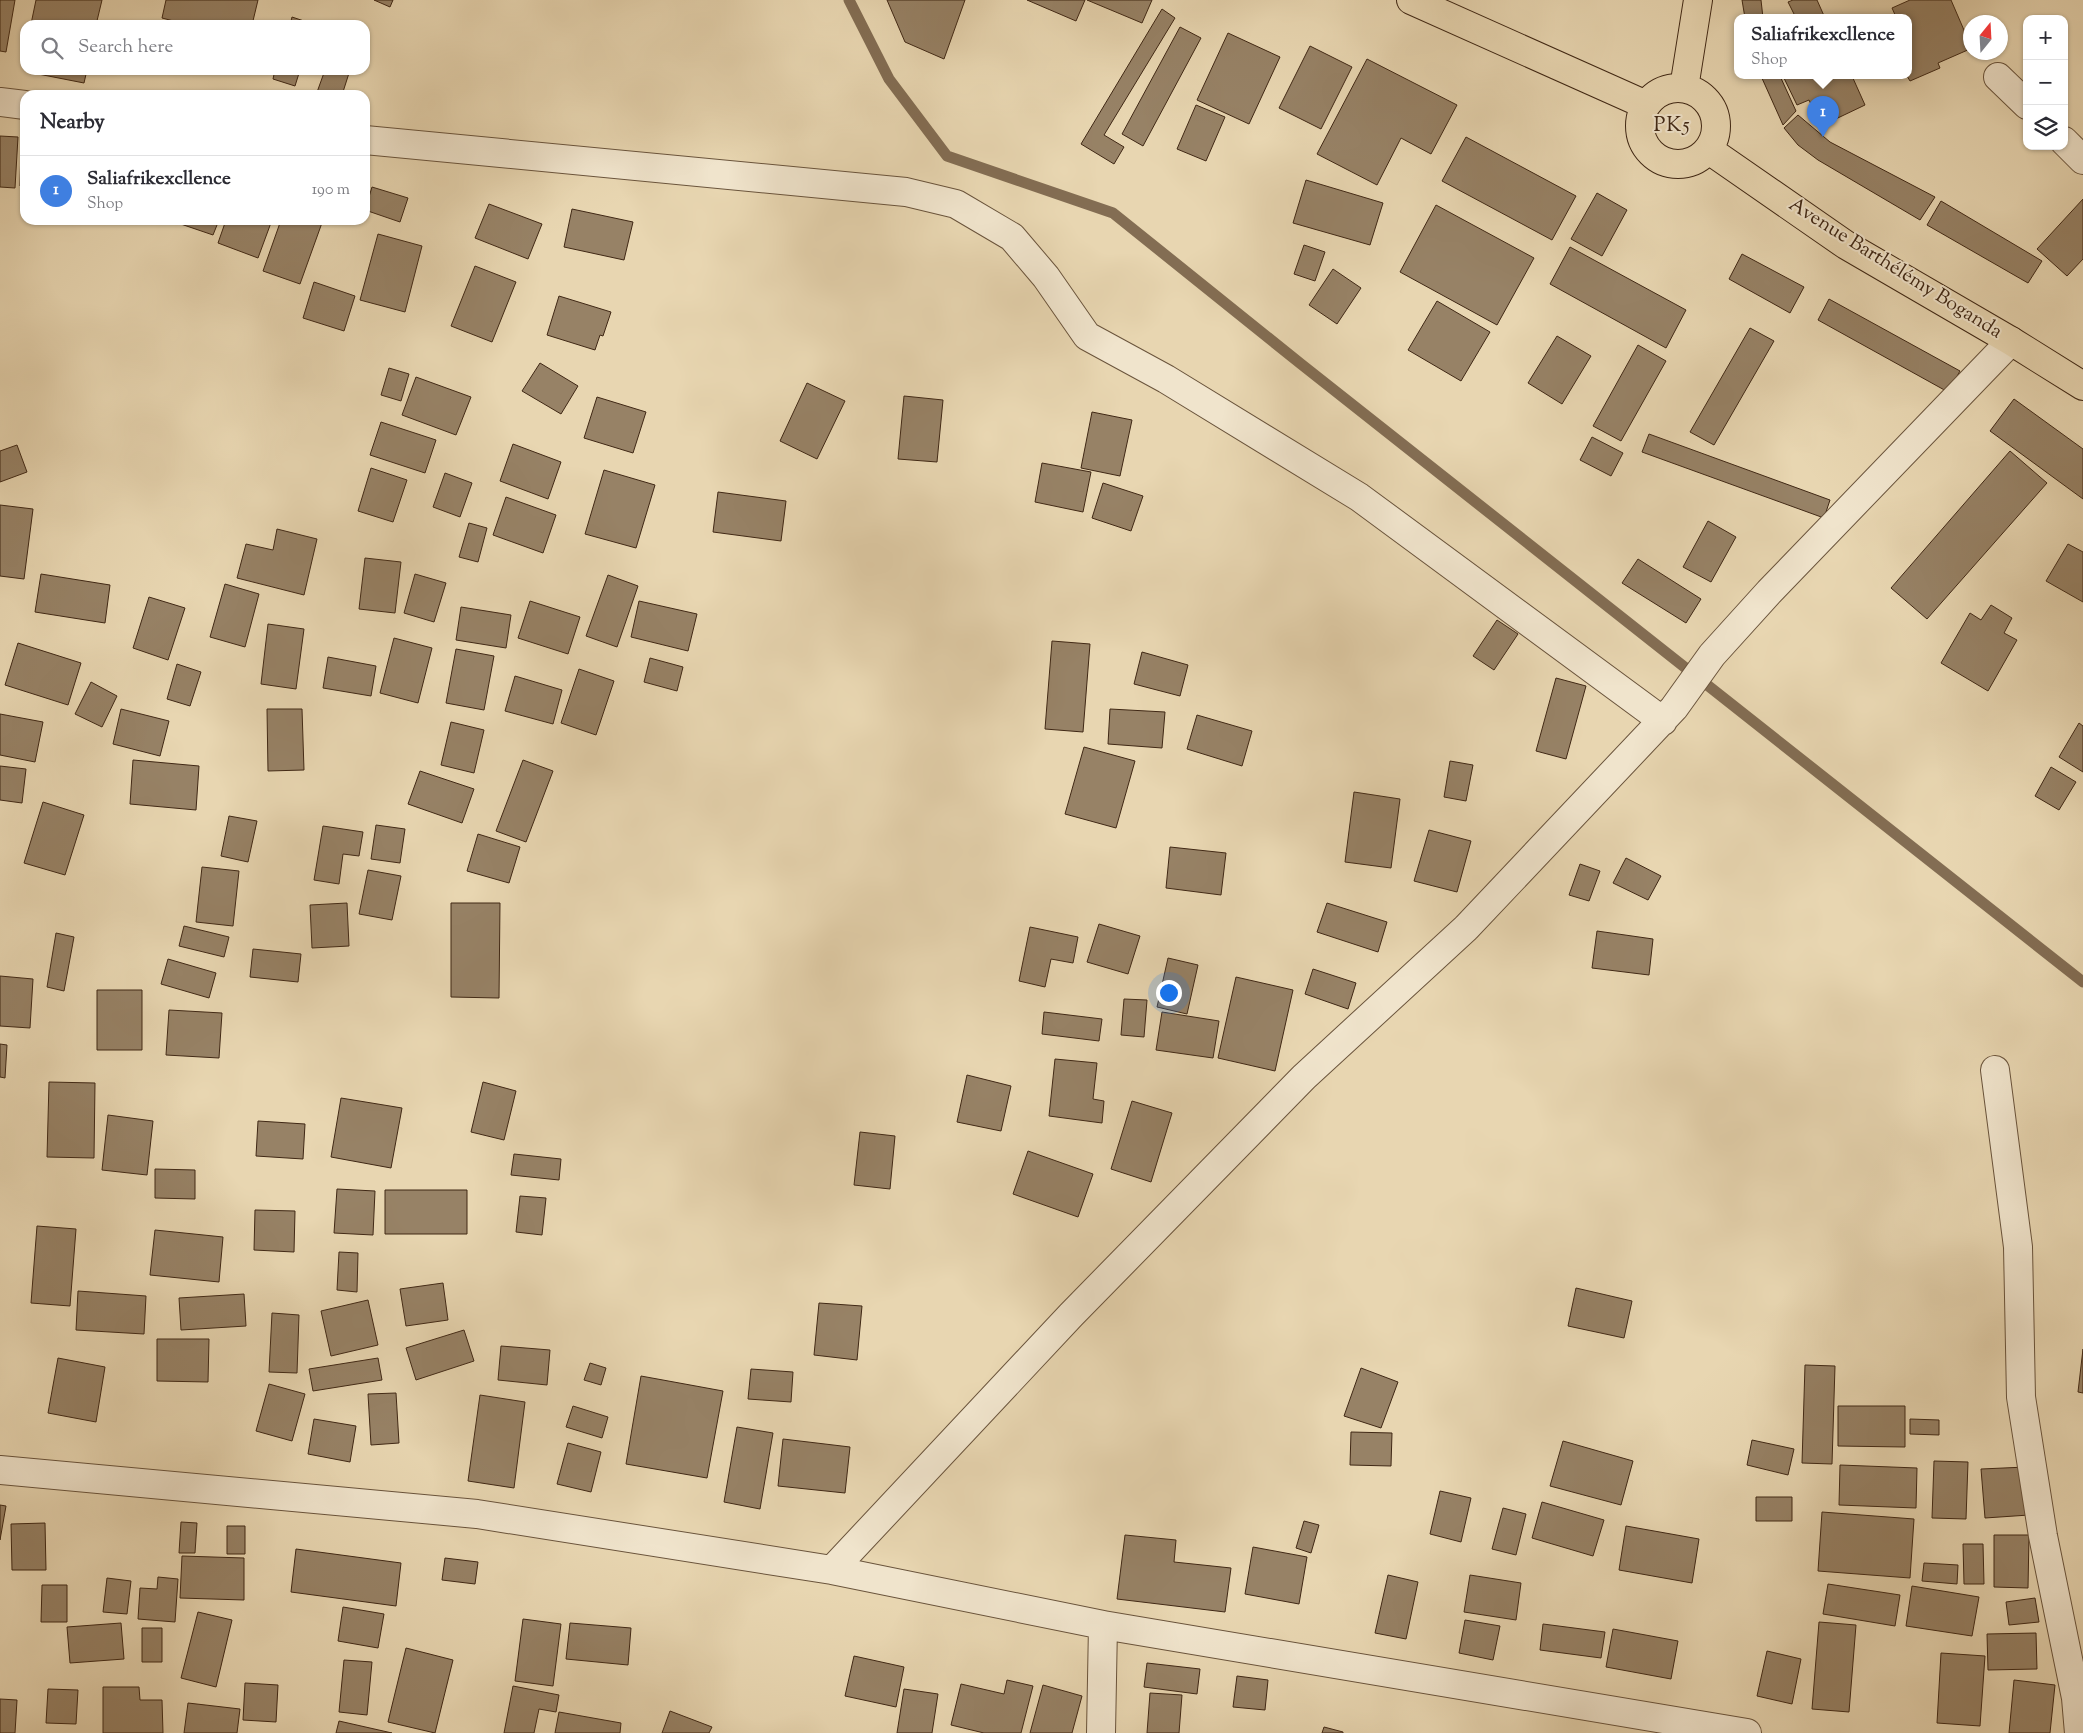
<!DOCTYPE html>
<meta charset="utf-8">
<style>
:root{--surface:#fff;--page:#f2f2f3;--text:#2b2b33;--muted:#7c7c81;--line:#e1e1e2;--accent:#111827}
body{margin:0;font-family:"Sorts Mill Goudy",serif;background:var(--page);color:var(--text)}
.controls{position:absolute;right:15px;top:15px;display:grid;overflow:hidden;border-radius:10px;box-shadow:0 1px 4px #0004}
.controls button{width:45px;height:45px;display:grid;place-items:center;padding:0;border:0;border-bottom:1px solid var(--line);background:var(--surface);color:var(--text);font:25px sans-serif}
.compass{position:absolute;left:1963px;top:15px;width:45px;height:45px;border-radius:50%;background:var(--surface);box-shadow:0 1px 4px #0004;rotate:18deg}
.you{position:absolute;left:1168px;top:992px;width:18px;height:18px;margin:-12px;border:4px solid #fff;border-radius:50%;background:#1a73e8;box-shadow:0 0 0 8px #1a73e833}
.badge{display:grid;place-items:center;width:32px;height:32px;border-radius:50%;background:var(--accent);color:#fff;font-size:16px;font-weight:700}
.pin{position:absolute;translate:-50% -41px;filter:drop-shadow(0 1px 2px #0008)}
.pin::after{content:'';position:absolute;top:26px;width:18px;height:15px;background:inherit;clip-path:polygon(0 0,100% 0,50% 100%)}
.popup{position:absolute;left:1734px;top:14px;width:178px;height:65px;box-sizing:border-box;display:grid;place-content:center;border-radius:10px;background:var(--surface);filter:drop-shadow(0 1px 4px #0005);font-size:16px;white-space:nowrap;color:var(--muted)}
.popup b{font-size:19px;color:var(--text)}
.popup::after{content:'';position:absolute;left:50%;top:100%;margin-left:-10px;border:10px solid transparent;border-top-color:var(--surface)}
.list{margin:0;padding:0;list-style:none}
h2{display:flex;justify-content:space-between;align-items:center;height:65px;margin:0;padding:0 20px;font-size:21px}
h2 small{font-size:16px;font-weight:400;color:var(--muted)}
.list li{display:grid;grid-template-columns:32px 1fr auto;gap:15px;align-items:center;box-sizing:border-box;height:70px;padding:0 20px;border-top:1px solid var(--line)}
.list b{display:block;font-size:19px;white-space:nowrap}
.list p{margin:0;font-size:16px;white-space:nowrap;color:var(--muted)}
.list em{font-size:16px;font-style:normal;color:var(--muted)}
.icon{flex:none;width:28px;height:28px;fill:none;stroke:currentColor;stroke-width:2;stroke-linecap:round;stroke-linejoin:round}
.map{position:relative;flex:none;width:2083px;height:1733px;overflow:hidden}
.search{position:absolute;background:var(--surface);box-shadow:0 1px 4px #0004;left:20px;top:20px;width:350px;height:55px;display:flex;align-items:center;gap:12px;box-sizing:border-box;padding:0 18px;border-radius:15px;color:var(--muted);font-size:19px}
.panel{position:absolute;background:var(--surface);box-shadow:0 1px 4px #0004;left:20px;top:90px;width:350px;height:135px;border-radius:15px}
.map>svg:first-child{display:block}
</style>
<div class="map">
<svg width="2083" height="1733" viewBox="0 0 2083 1733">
<rect width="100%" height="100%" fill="#e8d6b1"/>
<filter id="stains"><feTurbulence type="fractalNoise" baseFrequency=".004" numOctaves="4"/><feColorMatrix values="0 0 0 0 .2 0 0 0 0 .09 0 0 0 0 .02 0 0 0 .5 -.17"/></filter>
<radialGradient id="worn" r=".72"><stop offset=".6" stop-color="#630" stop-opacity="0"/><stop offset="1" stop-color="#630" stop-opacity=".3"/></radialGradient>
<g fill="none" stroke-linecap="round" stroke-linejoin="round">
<path stroke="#836d53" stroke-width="11" d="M849,0L889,79L947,156L1113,213L1301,364L2083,982"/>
</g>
<path fill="#978266" stroke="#402815" d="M0,0H15L6,52L0,51Z
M36,0H102L96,25L31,24Z
M166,0H258L252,25H189L162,18Z
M374,0H393L390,7Z
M887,0H965L944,59L905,42Z
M1027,0H1085L1076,21Z
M1087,0H1152L1142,23Z
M1742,0H1761L1763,18H1745Z
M1793,0H1817L1825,18H1791L1795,16L1788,2Z
M1910,0H1951L1970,44V49L1938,63L1940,68L1910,81L1907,76L1908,18H1893L1896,17L1892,8Z
M1162,9L1175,18L1104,135L1124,147L1114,164L1081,144Z
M292,17L316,25H290Z
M1180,27L1201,38L1143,146L1122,134Z
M1228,33L1280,57L1249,124L1197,100Z
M1310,46L1352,67L1321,129L1279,108Z
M1367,59L1457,105L1431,154L1401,138L1377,185L1317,154Z
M28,70H87L84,83L28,72Z
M275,70H300L295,86L273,79Z
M325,70H350L342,95H316Z
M1761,76H1780L1796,111L1783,125Z
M1783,76H1852L1865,105L1821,126L1809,100L1797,105Z
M1196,105L1225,117L1206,161L1177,149Z
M1798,115L1830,142L1935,197L1920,220L1818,160L1798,145L1784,128Z
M0,136L18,137L15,188L0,187Z
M1466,137L1576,196L1552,240L1442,181Z
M21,145H25V186H20Z
M1306,180L1383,203L1370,245L1293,223Z
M372,187L408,198L400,222L365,210Z
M1597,193L1627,210L1602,256L1571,239Z
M2083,199V259L2067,276L2037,249Z
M1941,201L2042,261L2028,283L1927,225Z
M489,204L542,224L528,259L475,238Z
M1436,205L1534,258L1497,325L1400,272Z
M572,209L633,222L624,260L564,247Z
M169,220H219L213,235Z
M226,220H272L258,258L218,243Z
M281,220H323L300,284L263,271Z
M378,234L422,246L405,312L360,300Z
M1304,245L1325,252L1315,281L1294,274Z
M1570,247L1686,310L1666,348L1550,284Z
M1742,254L1804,287L1790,313L1729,279Z
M475,266L516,282L492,342L451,326Z
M1333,269L1361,288L1337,324L1309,305Z
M314,282L355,296L344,331L303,318Z
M559,296L611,312L603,336L600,335L595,350L547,335Z
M1829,299L1960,371L1948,392L1818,320Z
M1437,301L1490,332L1461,381L1408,350Z
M1750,328L1774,341L1714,445L1690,432Z
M1557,336L1591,356L1562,404L1528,383Z
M1638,345L1666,361L1621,441L1593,426Z
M540,363L578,386L561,414L522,391Z
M389,368L409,374L401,401L381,395Z
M416,377L471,397L456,435L402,415Z
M807,383L845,401L817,459L780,441Z
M904,396L943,400L937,462L898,459Z
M597,397L646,412L633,453L584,438Z
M2014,399L2083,449V499L1990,431Z
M1092,412L1132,420L1120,476L1081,468Z
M381,422L436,440L425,473L370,455Z
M1649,434L1830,500L1824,518L1642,452Z
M1592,437L1623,453L1611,476L1580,460Z
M513,444L561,462L548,499L500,481Z
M17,445L27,472L0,482V451Z
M2010,451L2047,483L1927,619L1891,588Z
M1042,463L1091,472L1083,512L1035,502Z
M371,468L407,480L393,522L358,511Z
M604,470L655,485L636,548L585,534Z
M445,473L472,483L460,517L433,507Z
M1103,483L1143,496L1131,531L1092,518Z
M718,492L786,501L781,541L713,532Z
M506,497L556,515L543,553L493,535Z
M0,505L33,509L24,579L0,576Z
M1708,521L1736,537L1711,582L1683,567Z
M469,523L487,528L478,562L459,557Z
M277,529L317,539L304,595L237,578L246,544L273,550Z
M2068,544L2083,552V602L2046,581Z
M365,558L401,562L395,613L359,609Z
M1638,559L1701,599L1686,623L1622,583Z
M41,574L110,585L105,623L35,612Z
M415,574L446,583L434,622L404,613Z
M608,575L638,586L617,647L586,636Z
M225,584L259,594L245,647L210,637Z
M149,597L185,608L168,660L133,648Z
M530,601L580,617L568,654L518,638Z
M639,601L697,614L688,651L631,637Z
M1991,605L2012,618L2004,633L2017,640L1988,691L1941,663L1970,613L1981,620Z
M461,607L511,615L506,648L456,640Z
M1497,620L1518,634L1494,670L1473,656Z
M268,624L304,629L296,689L261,684Z
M394,638L432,648L418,703L380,693Z
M1052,641L1090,644L1083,732L1045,729Z
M18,643L81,663L68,705L5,685Z
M456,649L494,656L484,710L446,703Z
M1142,652L1188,665L1180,696L1134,684Z
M328,657L376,666L371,696L323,688Z
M650,658L683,667L677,691L644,682Z
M177,664L201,672L190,706L167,699Z
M579,669L614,681L596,735L561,723Z
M515,676L562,690L553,724L505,711Z
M1556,678L1586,686L1566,759L1536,751Z
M91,682L117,696L102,727L75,714Z
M121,709L169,721L160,756L113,744Z
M267,709H302L304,770L268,771Z
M1110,709L1165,712L1162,748L1108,744Z
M0,714L43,722L35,762L0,755Z
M1197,715L1252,731L1242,766L1187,749Z
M451,722L484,730L474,773L441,765Z
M2079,723L2083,726V772L2059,757Z
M1084,747L1135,761L1116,828L1065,814Z
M133,760L199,766L196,810L130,804Z
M523,760L553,771L526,842L496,831Z
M1450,761L1473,765L1466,801L1444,797Z
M0,766L26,769L22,803L0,800Z
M2051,767L2076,782L2059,810L2035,796Z
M420,771L474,789L462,823L408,804Z
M1354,792L1400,799L1391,868L1345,862Z
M43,802L84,815L65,875L24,863Z
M229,816L257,821L248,862L221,856Z
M376,825L405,829L400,863L371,859Z
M323,826L363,832L359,856L343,854L339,884L314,880Z
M1429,830L1471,841L1457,892L1414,881Z
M478,834L520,847L509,883L467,871Z
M1170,847L1226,853L1221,895L1166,888Z
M1626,858L1661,876L1648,900L1613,883Z
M1580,864L1600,871L1589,901L1569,895Z
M202,867L239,871L233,926L196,922Z
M368,870L401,876L392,920L359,914Z
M347,903L349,946L312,948L310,905Z
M451,903H500L499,998L451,997Z
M1327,903L1387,922L1378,952L1317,932Z
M1099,924L1140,936L1128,974L1087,962Z
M184,926L229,937L224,957L179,946Z
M1030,927L1078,937L1073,963L1051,959L1045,987L1019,981Z
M1597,931L1653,939L1649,975L1592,968Z
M56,933L74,937L64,991L47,987Z
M253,949L301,954L298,982L250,977Z
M1168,958L1198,965L1187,1014L1157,1007Z
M168,959L216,973L209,998L161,984Z
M1313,969L1356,983L1348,1009L1305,994Z
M0,976L33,979L30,1028L0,1026Z
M1236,977L1293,990L1275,1071L1218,1058Z
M97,990H142V1050H97Z
M1124,999L1147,1000L1144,1037L1121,1035Z
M169,1010L222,1013L219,1058L166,1055Z
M1044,1012L1102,1019L1099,1041L1042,1034Z
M1162,1012L1219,1021L1213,1058L1156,1050Z
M0,1044L7,1045L5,1078L0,1077Z
M1055,1059L1097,1063L1093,1099L1104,1101L1102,1123L1049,1116Z
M967,1075L1011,1086L1001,1131L957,1122Z
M49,1082L95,1083L94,1158L47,1157Z
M483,1082L516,1091L504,1140L471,1132Z
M341,1098L402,1108L391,1168L331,1157Z
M1132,1101L1172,1113L1151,1182L1111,1169Z
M108,1115L153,1121L147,1175L102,1170Z
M258,1121L305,1124L303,1159L256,1156Z
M860,1132L895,1136L890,1189L854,1185Z
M1028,1151L1093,1174L1078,1217L1013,1194Z
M514,1154L561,1159L559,1180L511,1175Z
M155,1169L195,1170V1199L155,1198Z
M337,1189L375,1191L373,1235L334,1233Z
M385,1190H467V1234H385Z
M520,1196L546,1198L542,1235L516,1232Z
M255,1210L295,1211L294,1252L254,1250Z
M37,1226L76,1229L70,1306L31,1303Z
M155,1230L223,1237L219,1282L150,1275Z
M339,1252L358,1253L357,1292L337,1290Z
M443,1283L448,1320L406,1326L400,1289Z
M1576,1288L1632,1301L1624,1338L1568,1326Z
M78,1291L146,1296L144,1334L76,1330Z
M244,1294L246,1326L181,1330L179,1298Z
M368,1300L378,1345L331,1356L321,1311Z
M819,1303L862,1306L857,1360L814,1355Z
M272,1313L299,1315L297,1373L269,1372Z
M464,1330L474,1361L416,1380L406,1348Z
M157,1339H209L208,1382L157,1381Z
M501,1346L550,1350L547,1385L498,1380Z
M2083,1349V1393L2078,1392Z
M58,1358L105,1367L96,1422L48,1413Z
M378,1358L382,1380L313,1391L309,1369Z
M590,1363L606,1368L601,1385L584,1380Z
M1805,1365L1835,1366L1832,1464L1802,1463Z
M1361,1368L1398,1382L1381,1428L1344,1416Z
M751,1369L793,1372L791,1402L748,1399Z
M641,1376L723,1391L707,1478L626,1464Z
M269,1384L305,1394L292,1441L256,1431Z
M396,1393L399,1443L371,1445L368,1394Z
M480,1395L525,1402L514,1488L468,1481Z
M573,1406L608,1417L602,1438L566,1427Z
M1838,1406H1905V1447L1838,1446Z
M314,1419L356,1426L350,1462L308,1454Z
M1910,1419L1939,1420V1435L1910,1434Z
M737,1427L773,1433L760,1509L724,1502Z
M1351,1432L1392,1433L1391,1466L1350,1465Z
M783,1439L850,1447L845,1493L778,1486Z
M1752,1440L1794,1449L1788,1475L1747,1465Z
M1563,1441L1633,1461L1621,1505L1550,1486Z
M568,1443L601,1452L591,1492L557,1484Z
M1934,1461L1968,1462L1966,1519L1932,1518Z
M1840,1465L1917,1468L1916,1508L1839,1505Z
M2026,1467L2029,1515L1985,1518L1981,1469Z
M1440,1491L1471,1498L1461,1542L1430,1534Z
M1756,1497H1792V1521H1756Z
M1542,1502L1604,1520L1593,1556L1532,1538Z
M0,1505L6,1506L0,1540Z
M1503,1508L1526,1514L1516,1555L1492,1549Z
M1822,1512L1914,1519L1910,1578L1818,1571Z
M1304,1521L1319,1525L1311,1553L1296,1548Z
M181,1522L197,1523L195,1553H179Z
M45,1523L46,1570H12L11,1524Z
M227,1526H245V1554H227Z
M1626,1526L1699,1539L1692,1583L1619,1570Z
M1125,1535L1176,1540L1174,1562L1231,1568L1225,1612L1117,1599Z
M1994,1535H2029L2028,1588L1994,1587Z
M1963,1544H1983L1984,1584H1964Z
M1253,1547L1307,1557L1299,1604L1245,1594Z
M296,1549L401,1563L396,1606L291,1592Z
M182,1556L244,1558V1600L180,1598Z
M445,1558L478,1562L475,1584L442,1580Z
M1924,1563L1958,1565L1957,1584L1922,1581Z
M1388,1575L1418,1582L1406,1639L1375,1633Z
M1470,1575L1521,1583L1516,1620L1464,1612Z
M158,1577L178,1579L175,1622L138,1619L140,1588L157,1589Z
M107,1578L131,1581L127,1614L103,1612Z
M1828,1584L1900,1595L1895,1626L1823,1614Z
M42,1585H67V1622H41Z
M1912,1586L1979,1597L1972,1636L1906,1626Z
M2035,1598L2039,1622L2009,1625L2006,1602Z
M343,1607L384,1614L378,1648L338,1641Z
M198,1612L232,1620L216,1687L181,1678Z
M523,1619L561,1624L553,1686L515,1681Z
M1465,1620L1500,1626L1493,1660L1459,1653Z
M1819,1622L1856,1625L1849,1712L1812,1709Z
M121,1623L124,1659L70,1663L67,1627Z
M570,1623L631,1628L628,1665L566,1659Z
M1543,1624L1605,1632L1601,1658L1540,1650Z
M142,1628H162V1662H142Z
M1613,1629L1678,1641L1671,1679L1606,1667Z
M2036,1633L2037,1669L1988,1670L1987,1634Z
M406,1648L453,1660L435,1733L388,1722Z
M1767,1651L1801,1659L1792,1704L1757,1696Z
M1941,1653L1985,1656L1980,1726L1937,1723Z
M854,1656L904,1667L896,1707L845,1696Z
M344,1660L372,1662L367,1715L339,1712Z
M1147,1663L1200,1669L1197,1694L1144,1687Z
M1237,1676L1268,1680L1265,1710L1233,1707Z
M1007,1680L1033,1686L1021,1733H984L951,1725L961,1684L1004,1694Z
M2014,1680L2055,1685L2050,1733H2009Z
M245,1683L278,1685L276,1722L243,1720Z
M1043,1685L1082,1696L1072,1733H1030Z
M513,1686L559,1695L556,1712L539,1709L534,1733H504Z
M103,1687H139L140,1700H162L163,1733H103Z
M48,1689L78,1690L76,1724L46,1723Z
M904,1689L938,1694L932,1733H897Z
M1150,1693L1182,1695L1179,1733H1147Z
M0,1699L17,1700L15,1733H0Z
M188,1703L240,1709L237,1733H184Z
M670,1711L712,1727L709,1733H662Z
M559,1712L621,1723L620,1733H555Z
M339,1721L392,1733H336Z
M1324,1727L1343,1732V1733H1322Z"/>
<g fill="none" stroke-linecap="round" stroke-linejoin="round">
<defs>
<path id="minor" d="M1998,77L2027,105
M0,102L25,105
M365,140L906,192L956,204L1012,237L1046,277L1087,336L1166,379L1359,497L1663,721
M2064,141L2083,160
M1995,1070L2018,1247L2021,1397L2043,1536L2076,1698L2079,1733
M0,1470L477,1514L832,1570L1103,1625L1747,1733
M832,1570L1071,1315L1304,1077L1466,928L1674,708L1712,655L1769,592L2011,341
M1101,1733L1103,1625"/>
<path id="major" d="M1411,0L1646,105
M1640 126a38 38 0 1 1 76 0a38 38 0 1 1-76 0Z
M1684,88L1698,0
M1709,150L1846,245L2011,341L2083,386"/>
</defs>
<use href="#minor" stroke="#6a543c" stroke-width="30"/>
<use href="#major" stroke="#402815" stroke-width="30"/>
<use href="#minor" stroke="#f0e4cc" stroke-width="28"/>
<use href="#major" stroke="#e8d6b1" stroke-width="28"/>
</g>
<g text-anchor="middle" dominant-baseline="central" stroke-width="4" stroke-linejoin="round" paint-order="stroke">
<g font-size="20" fill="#402815" stroke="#f0e4cc">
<text transform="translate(1895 269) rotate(32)">Avenue Barthélémy Boganda</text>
</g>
<g font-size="21" letter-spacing="1" fill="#402815" stroke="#f0e4cc">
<text x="1672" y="126">PK5</text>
</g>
</g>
<rect width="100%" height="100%" filter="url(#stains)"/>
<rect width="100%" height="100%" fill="url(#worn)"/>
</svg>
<div class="controls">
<button>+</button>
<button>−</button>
<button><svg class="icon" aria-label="layers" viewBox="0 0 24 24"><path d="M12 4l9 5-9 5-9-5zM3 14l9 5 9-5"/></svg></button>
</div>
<svg class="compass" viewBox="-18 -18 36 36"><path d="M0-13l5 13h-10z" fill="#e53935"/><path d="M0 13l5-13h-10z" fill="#7c7c81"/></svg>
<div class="you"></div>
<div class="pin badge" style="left:1823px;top:137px;background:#3f7fe0">1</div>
<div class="popup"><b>Saliafrikexcllence</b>Shop</div>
<div class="search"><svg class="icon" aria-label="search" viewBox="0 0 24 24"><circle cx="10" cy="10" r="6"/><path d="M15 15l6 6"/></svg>Search here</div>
<section class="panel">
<h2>Nearby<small></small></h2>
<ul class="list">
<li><span class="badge" style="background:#3f7fe0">1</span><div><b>Saliafrikexcllence</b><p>Shop</p></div><em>190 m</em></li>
</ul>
</section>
</div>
